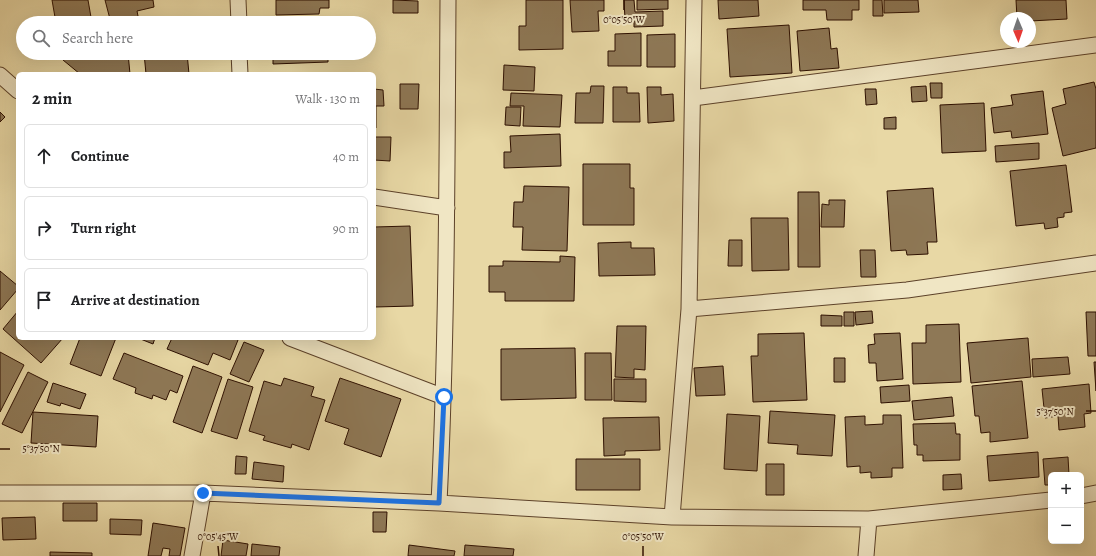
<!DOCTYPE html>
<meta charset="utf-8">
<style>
:root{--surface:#fff;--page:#f2f2f2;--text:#202124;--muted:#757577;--line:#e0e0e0}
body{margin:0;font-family:Alegreya,serif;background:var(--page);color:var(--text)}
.controls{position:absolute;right:12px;bottom:12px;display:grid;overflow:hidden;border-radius:6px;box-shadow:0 4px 16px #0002}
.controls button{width:36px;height:36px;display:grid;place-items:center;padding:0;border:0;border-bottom:1px solid var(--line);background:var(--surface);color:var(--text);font:20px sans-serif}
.compass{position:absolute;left:1000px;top:12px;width:36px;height:36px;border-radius:50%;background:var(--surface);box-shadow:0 4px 16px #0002;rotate:178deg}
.stop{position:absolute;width:12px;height:12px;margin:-9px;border:3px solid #1a73e8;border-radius:50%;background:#fff}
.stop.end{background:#1a73e8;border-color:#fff;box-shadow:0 1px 4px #0008}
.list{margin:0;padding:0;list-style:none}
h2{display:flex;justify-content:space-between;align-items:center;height:52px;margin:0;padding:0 16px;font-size:17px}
h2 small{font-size:13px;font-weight:400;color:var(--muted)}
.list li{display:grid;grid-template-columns:26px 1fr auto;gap:12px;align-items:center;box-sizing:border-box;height:64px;margin:0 8px 8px;padding:0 8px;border:1px solid var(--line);border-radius:6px}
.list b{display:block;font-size:15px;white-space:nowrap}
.list em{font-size:13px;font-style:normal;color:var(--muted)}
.icon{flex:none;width:22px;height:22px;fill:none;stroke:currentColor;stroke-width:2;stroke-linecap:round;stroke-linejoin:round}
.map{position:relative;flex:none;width:1096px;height:556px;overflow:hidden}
.search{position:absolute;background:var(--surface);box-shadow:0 4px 16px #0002;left:16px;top:16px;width:360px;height:44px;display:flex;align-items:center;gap:10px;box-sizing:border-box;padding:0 14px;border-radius:22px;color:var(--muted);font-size:15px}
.panel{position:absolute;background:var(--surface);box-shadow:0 4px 16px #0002;left:16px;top:72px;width:360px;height:268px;border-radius:6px}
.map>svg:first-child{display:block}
</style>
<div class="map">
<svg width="1096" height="556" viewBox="0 0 1096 556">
<rect width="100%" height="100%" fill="#e8d8a5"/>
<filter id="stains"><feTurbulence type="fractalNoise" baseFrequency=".005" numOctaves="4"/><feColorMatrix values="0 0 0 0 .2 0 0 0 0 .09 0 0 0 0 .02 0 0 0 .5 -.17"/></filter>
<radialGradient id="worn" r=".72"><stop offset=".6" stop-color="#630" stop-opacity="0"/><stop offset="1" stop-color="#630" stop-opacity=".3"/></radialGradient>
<path fill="#8e7856" stroke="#2d0f00" d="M52,0H88L92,23H56Z
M105,0H153L154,7L137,11L139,21L132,23H111Z
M276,0H329V8H320L319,14L276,15Z
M393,0L418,1V13H393Z
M526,0H563V49L519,50V26H526Z
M570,0H604V11H598L599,31L572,32Z
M624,0H634L635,12L663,11V26L634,27V20H625Z
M637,0H668V9L637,10Z
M718,0H758L759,16L719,19Z
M803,0H859V10H852V20H827L826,10H803Z
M873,0H882L883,16H873Z
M884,0H918L919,12L884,13Z
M1016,0H1066L1067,19L1030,21V18H1017Z
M327,20V23H296V21Z
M789,25L792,73L730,77L727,29Z
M829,28L831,49L837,48L839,68L800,71L797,31Z
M641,33V66H608V51H615V34Z
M675,34V67H647V35Z
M70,53H128L130,74H80L63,60V54Z
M144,53H187L189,74H146Z
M273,53H328V62L273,64Z
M504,65L535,67L534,91L503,90Z
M1094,82L1096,89V148L1063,156L1052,108L1066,104L1063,89Z
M930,83H942V98H931Z
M400,84H419L418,109H400Z
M591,86H604L603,123H575L576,93H590Z
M926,86L927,101L912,102L911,87Z
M613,87H627V93H639L640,122H613Z
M647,87H661V95L673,94L674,121L648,123Z
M374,89L383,90L384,106H376V128H374Z
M865,89H876L877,104L866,105Z
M1043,91L1048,134L1012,138L1011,131L994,133L991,108L1013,105L1011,95Z
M511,93L562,95L560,127L523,126L524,106H510Z
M984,103L986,151L942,153L940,105Z
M506,107H521L520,126L505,125Z
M0,112L5,117L0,122Z
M896,117V129H884V118Z
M560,134L561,166L504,168V152H511L510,136Z
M374,137H391L390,161L374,160Z
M1039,143V159L996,162L995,146Z
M583,164H630V188H634V225H583Z
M1066,165L1072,212L1064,213V217L1057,218L1058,227L1045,229L1044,223L1016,226L1010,171Z
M524,186L569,187L567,251L522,250L523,227H513L514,202H523Z
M933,188L937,242H927L928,254L907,255L906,250L891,251L887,191Z
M798,192H819L820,267H798Z
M829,200H845L844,227H821L822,204L829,205Z
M751,218H788L789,270L752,271Z
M410,226L413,306L375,307L374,227Z
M729,240H742V266H728Z
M631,242V248H654L655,275L599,276L598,243Z
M860,250H875L876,277H861Z
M560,256L575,257L574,301H505V292H489V266H503V261L560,262Z
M0,271L18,286V289L0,310Z
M18,311V338H63L41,363L3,329Z
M872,311L873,323L856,325L855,312Z
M844,312H854V326H844Z
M1086,312H1096V356H1088Z
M821,315L842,316V326H821Z
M959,324L961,382L913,384L912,343H926V325Z
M617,326H646L645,370L634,369V378L615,377Z
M804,333L807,400L753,402L751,356H758V334Z
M900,333L903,379L877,381L876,363H869L868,345L875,344L874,334Z
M80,338H116L101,376L70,364Z
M138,338H155L153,344Z
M172,338H232L238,340L230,360L213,353L208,365L167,349Z
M1028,338L1031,377L971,383L967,343Z
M244,342L264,350L249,382L230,374Z
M575,348L576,398L501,400V349Z
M0,352L24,365L0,412Z
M124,353L183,376L177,393L170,390L166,400L153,395L152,399L135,393L136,388L113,379Z
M585,353H611L612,400H585Z
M1068,357L1070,374L1033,377L1032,359Z
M834,358H845V382H834Z
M1094,362H1096V391Z
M193,366L222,377L202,433L173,422Z
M723,366L725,395L696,396L694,368Z
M28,372L48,382L22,433L2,424Z
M284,378L314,387L311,396L325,400L309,450L292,444L291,448L263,440L265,436L249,431L264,381L281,386Z
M340,378L401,399L381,457L344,444L349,429L325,421Z
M228,379L253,387L237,439L211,431Z
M614,379H646V402L614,401Z
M1022,381L1028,438L990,442V432L981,433L979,416H975L972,386Z
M53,383L86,394L80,409L61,403L60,406L47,402Z
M1089,384L1091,413L1084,414L1085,427L1059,430L1058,416L1045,418L1042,389Z
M909,385L910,401L881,403L880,387Z
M952,397L954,416L914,420L912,401Z
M770,411L835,415L832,456L797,454L798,445L768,443Z
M33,412L98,416L96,447L31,443Z
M727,414L760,416L757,471L724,469Z
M883,415H901L903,468H892V477L871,478V472L860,473V466L847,467L845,417L865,416V425L883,424Z
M659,417L660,450L625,451V455L604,456L603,418Z
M955,423L956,434H960V460L923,461V455H917V445H914L913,424Z
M1038,452L1039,477L989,481L987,456Z
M236,456L247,457L246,474H235Z
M1068,457L1069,475H1051V485H1045L1043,459Z
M576,459H640V490H576Z
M254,462L284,466L283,482L252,479Z
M766,464H784V495H766Z
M961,474L962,489L943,490V475Z
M63,503H97V521H63Z
M373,512H387L386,532H373Z
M35,517L36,539L3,540L2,518Z
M110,519L142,520L141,535L110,534Z
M153,523L185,528L180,556H169L170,549L163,548L161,556H148Z
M223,540L248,544L246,556H221Z
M252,544L280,547L279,556H251Z
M409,545L455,551L454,556H408Z
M465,545L514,549L513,556H464Z
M50,552L92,553V556H50Z"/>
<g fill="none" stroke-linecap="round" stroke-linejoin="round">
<defs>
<path id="street" d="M238,0L239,23
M239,53L240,74
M0,75L18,91
M693,98L1096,45
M374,197L447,208
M689,309L907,290L1096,263
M290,338L444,397
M0,493H203L439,503L672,517L869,519L1051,500
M1081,496L1096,493
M439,503C447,335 447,168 448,0
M672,517L689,309L694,0
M192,556L203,493
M866,556L869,519"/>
</defs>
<use href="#street" stroke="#5c4129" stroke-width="17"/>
<use href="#street" stroke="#f0e6c4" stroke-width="15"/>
</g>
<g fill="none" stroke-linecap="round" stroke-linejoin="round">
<path stroke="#1a73e8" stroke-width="5" d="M203,493L439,503L444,397"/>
</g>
<path fill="none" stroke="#2d0f00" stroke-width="1.5" d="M624,0V10M1086,411H1096M0,449H10M218,546L219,556M643,546V556"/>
<g font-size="10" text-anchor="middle" fill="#2d0f00" stroke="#f0e6c4" stroke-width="4" stroke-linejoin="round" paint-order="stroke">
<text x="624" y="23">0°05'50"W</text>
<text x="1055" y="415">5°37'50"N</text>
<text x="41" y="452">5°37'50"N</text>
<text x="218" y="540">0°05'45"W</text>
<text x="643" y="540">0°05'50"W</text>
</g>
<rect width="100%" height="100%" filter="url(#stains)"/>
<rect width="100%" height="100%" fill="url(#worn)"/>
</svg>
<div class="controls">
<button>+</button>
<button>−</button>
</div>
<svg class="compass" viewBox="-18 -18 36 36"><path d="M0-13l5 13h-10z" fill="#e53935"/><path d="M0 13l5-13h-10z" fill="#757577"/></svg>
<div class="stop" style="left:444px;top:397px"></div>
<div class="stop end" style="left:203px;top:493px"></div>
<div class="search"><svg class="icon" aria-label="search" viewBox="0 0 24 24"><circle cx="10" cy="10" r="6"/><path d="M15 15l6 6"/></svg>Search here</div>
<section class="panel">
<h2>2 min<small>Walk · 130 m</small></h2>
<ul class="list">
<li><svg class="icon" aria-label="ahead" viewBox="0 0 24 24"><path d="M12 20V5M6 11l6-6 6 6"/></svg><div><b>Continue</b></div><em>40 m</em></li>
<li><svg class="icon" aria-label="right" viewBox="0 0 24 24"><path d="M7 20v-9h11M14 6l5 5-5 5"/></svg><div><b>Turn right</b></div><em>90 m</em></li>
<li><svg class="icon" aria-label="arrive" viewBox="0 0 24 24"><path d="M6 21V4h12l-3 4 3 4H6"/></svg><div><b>Arrive at destination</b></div></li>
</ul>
</section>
</div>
